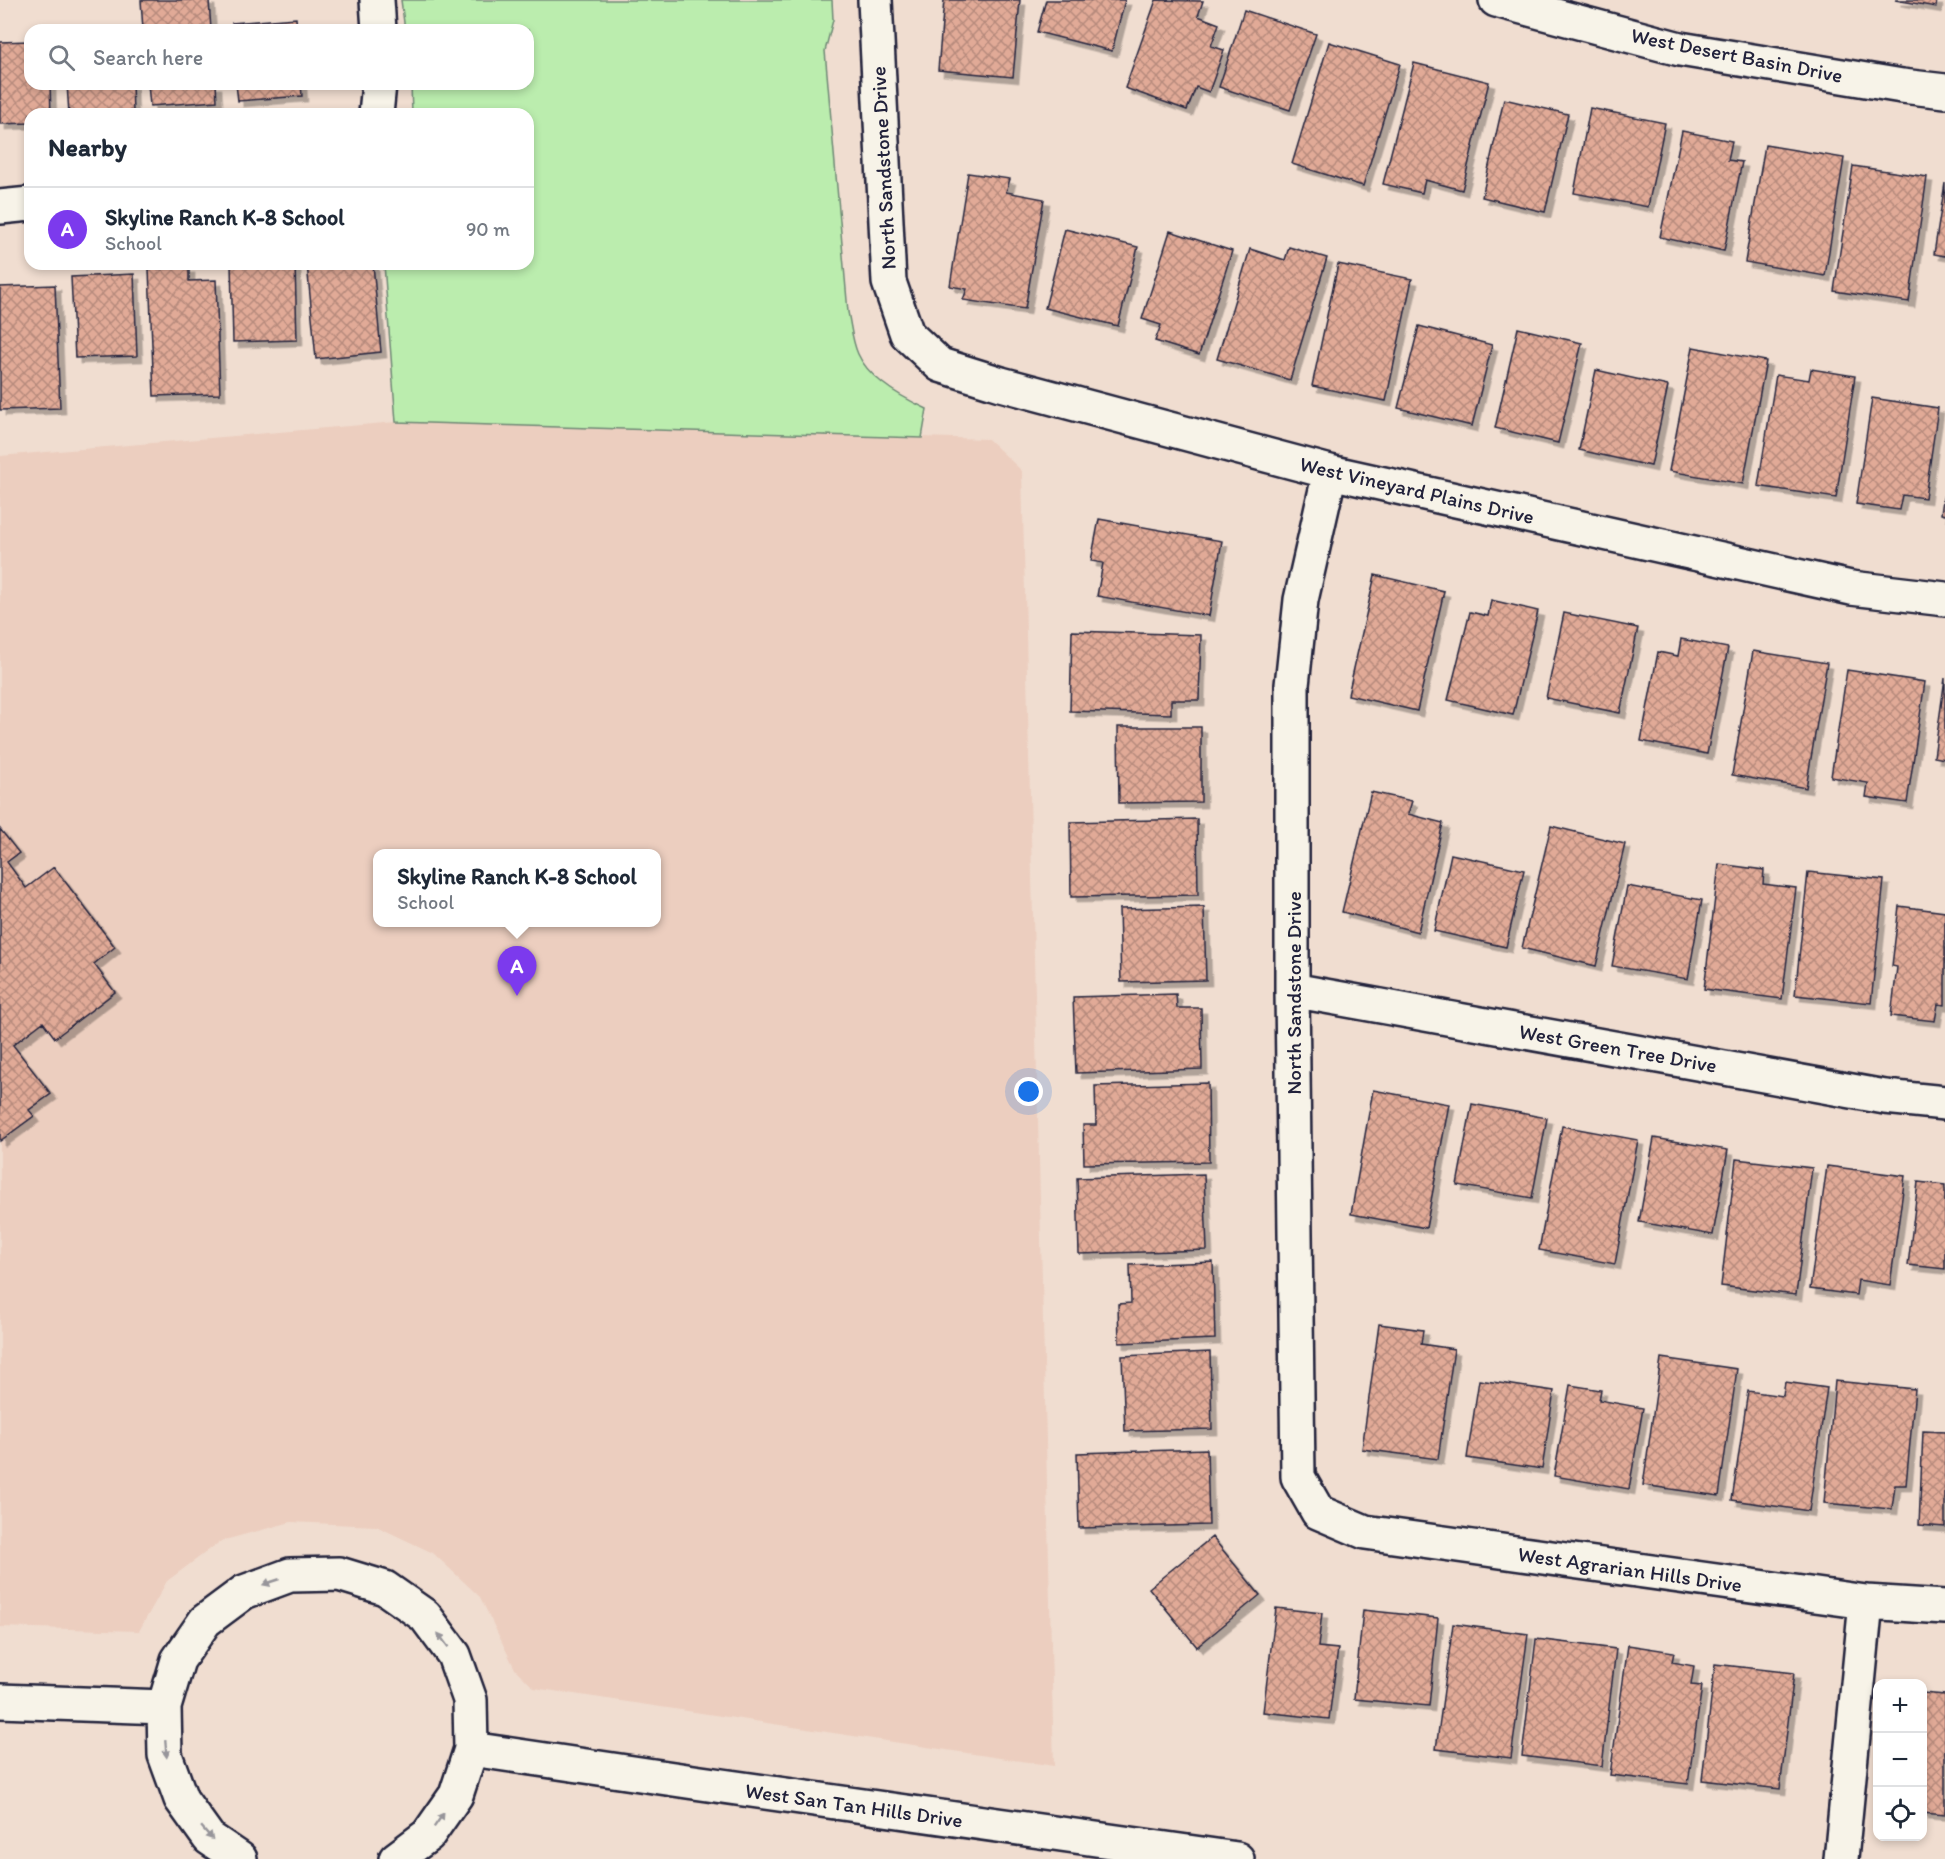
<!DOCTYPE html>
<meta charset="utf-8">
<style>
:root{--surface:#fff;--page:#f2f2f3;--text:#1f2937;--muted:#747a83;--line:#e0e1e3;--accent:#7c3aed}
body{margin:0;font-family:Itim,sans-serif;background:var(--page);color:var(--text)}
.controls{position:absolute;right:18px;bottom:18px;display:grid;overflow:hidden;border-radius:12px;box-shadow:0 3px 9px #0003}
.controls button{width:54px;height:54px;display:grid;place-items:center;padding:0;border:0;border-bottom:2px solid var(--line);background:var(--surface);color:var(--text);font:30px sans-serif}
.you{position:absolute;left:1029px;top:1092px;width:21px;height:21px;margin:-15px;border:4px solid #fff;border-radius:50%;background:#1a73e8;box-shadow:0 0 0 9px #1a73e833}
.badge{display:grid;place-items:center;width:39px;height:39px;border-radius:50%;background:var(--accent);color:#fff;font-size:20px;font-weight:700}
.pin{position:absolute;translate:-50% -50px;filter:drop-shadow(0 2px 3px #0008)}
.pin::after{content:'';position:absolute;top:32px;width:21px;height:18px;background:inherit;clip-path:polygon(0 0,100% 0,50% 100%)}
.popup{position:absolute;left:373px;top:849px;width:288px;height:78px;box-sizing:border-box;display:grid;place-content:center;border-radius:12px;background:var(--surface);filter:drop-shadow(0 2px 4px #0005);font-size:20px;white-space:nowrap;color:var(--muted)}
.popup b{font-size:22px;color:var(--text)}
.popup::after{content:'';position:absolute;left:50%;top:100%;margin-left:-12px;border:12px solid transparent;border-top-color:var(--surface)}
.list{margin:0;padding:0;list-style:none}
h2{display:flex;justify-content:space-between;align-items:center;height:78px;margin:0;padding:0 24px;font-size:26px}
h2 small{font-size:20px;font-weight:400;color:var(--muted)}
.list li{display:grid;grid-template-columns:39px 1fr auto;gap:18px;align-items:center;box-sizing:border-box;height:84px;padding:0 24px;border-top:2px solid var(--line)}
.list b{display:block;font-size:22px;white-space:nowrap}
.list p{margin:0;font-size:20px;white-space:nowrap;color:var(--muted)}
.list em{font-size:20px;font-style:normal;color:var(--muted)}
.icon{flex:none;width:33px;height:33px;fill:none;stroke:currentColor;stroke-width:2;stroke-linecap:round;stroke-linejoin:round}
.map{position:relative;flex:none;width:1945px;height:1859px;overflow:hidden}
.search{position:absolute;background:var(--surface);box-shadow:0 3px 9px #0003;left:24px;top:24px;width:510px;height:66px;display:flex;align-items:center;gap:15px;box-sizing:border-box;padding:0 21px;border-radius:18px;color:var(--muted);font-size:22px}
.panel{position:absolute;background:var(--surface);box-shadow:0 3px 9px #0003;left:24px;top:108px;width:510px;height:162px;border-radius:18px}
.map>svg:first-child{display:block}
</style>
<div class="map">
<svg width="1945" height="1859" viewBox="0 0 1945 1859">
<defs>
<pattern id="building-cross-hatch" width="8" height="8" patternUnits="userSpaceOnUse" patternTransform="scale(1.5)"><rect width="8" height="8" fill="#e1aa97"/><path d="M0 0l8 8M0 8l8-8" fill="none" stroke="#b68a7c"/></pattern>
<filter id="shadow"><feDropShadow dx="5.5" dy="5.5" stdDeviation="0" flood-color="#0004"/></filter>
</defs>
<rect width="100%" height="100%" fill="#f0ddd0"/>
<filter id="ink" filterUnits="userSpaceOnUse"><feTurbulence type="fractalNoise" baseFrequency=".0167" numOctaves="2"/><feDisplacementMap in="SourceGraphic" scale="12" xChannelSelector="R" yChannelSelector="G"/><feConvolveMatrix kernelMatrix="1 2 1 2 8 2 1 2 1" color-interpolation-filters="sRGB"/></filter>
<g filter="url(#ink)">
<path fill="#eccebf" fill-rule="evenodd" d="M396,422L988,439L1022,471L1054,1766L534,1688L515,1669L480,1597L433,1553L376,1526L291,1522L221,1541L167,1581L139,1631L0,1627V456ZM378,854H656V922H378Z"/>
<path fill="#bbedae" stroke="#6e8874" stroke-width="1.5" d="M401,0H832L833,20L825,51L848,312C851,325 852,341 858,354C869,379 903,398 927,409L922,438L396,422L384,264H528V114H412L411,84H528V30H405Z"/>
<path fill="url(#building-cross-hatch)" stroke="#22223b" stroke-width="1.5" filter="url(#shadow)" d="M141,0H209L211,30H143Z
M944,0H1020L1013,77L938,70Z
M1046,0H1125L1112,51L1037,32Z
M1156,0L1203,1L1198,16L1219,24L1211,46L1224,50L1209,92L1196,87L1187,110L1125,88Z
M1895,0H1937L1936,7Z
M1244,10L1316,34L1290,110L1219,87Z
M296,18L297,30H232V23Z
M30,41V84H50L51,114H30V123L0,124V42Z
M1329,42L1400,64L1363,186L1292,164Z
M1414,63L1489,82L1462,190L1425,180L1422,193L1383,184Z
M67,84H132L133,111L69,114Z
M148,84H216L217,101L150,106Z
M236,84H301L302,96L238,101Z
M1504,99L1568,114L1545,212L1482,197Z
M1590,108L1665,123L1648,207L1574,193Z
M1682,131L1732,141L1728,160L1742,162L1724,251L1660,237Z
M1765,145L1844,158L1825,276L1745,262Z
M1853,166L1927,177L1909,302L1834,291Z
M968,173L1010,179L1006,192L1044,199L1025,309L963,300L967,289L950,286Z
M1945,183V256L1934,254Z
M1065,229L1138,247L1118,326L1045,308Z
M1170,231L1232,251L1199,355L1155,341L1161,325L1142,319Z
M1289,247L1327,258L1290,380L1217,359L1250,249L1285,260Z
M231,264H295L297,340L233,342Z
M307,264H373L381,352L316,359Z
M1338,264L1412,279L1386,401L1312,386Z
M189,268V281L216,280L220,394L154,396L149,269Z
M134,274L137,356L75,358L71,277Z
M55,285L60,408L0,410V287Z
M1419,326L1492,345L1472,426L1398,408Z
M1518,328L1582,343L1558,443L1495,428Z
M1693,347L1766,361L1743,484L1669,471Z
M1811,369L1855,376L1836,498L1758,486L1776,375L1809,380Z
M1596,370L1668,386L1651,466L1579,450Z
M1872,398L1938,408L1925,498L1902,495L1899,510L1856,504Z
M1945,486V515L1941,514Z
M1099,519L1222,541L1209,616L1097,596L1103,563L1091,561Z
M1375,575L1444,591L1417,711L1348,695Z
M1491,600L1538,611L1513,715L1448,700L1470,612L1488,616Z
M1564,613L1638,628L1620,713L1546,698Z
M1072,631L1201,635L1199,700H1171V714L1070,711Z
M1681,639L1728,648L1707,754L1641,741L1658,652L1678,656Z
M1753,651L1827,663L1806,788L1732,775Z
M1847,670L1925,682L1907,803L1866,797L1868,783L1831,777Z
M1945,678V759L1934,757Z
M1118,727H1201V802L1119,803Z
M1371,792L1412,801L1408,814L1443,823L1418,932L1342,912Z
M1197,819L1198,895L1071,897L1070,822Z
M1551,826L1625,844L1596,966L1522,948Z
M0,829L19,853L7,862L26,888L54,867L115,947L94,964L115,992L55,1038L43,1022L13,1045L51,1094L29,1110L34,1116L0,1141Z
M1451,854L1524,870L1506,947L1434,931Z
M1719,864L1764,870L1763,884L1796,888L1782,999L1704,989Z
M1808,872L1884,880L1871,1003L1795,995Z
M1627,886L1702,900L1688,979L1612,966Z
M1899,906L1945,912V1005L1938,1004L1935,1021L1891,1016L1897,967L1892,966Z
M1204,907L1206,980L1121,982L1119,909Z
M1176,994L1177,1008H1201L1202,1069L1076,1073L1073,997Z
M1208,1083L1209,1162L1084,1164L1083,1125H1096L1095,1086Z
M1373,1090L1449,1104L1426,1228L1351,1214Z
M1472,1104L1547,1118L1532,1198L1457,1185Z
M1562,1126L1638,1140L1615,1264L1539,1250Z
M1654,1138L1728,1150L1713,1235L1639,1222Z
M1736,1159L1812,1168L1796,1295L1721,1286Z
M1827,1166L1905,1176L1890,1285L1858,1280L1856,1295L1810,1289Z
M1204,1174L1207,1250L1079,1254L1077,1178Z
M1918,1182L1945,1185V1269L1908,1265Z
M1213,1262L1215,1339L1119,1343L1118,1304L1131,1303L1130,1265Z
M1379,1324L1423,1330L1421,1344L1454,1349L1438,1459L1362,1449Z
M1210,1352L1212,1429L1125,1431L1122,1356Z
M1661,1358L1737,1369L1719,1496L1643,1485Z
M1479,1380L1554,1391L1542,1469L1467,1458Z
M1835,1381L1915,1389L1906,1485H1895L1892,1509L1824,1503Z
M1785,1382L1827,1388L1809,1511L1732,1500L1748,1391L1783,1396Z
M1570,1385L1601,1390L1599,1400L1643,1408L1629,1489L1554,1476Z
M1923,1431L1945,1432V1527L1919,1525Z
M1207,1449L1209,1525L1079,1528L1077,1453Z
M1212,1537L1260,1595L1197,1647L1149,1588Z
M1276,1608L1322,1613L1318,1647L1338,1649L1329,1719L1263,1712Z
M1363,1610L1438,1618L1429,1706L1354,1699Z
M1453,1624L1528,1634L1511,1758L1436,1749Z
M1536,1639L1616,1649L1602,1766L1522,1756Z
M1628,1645L1674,1652L1672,1662L1694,1666L1691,1685L1702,1686L1688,1784L1610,1775Z
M1715,1664L1794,1673L1780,1789L1702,1780Z
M1922,1693L1945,1695V1815L1922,1813Z"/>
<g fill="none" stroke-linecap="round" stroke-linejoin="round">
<defs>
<path id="minor" d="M377,0L379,30
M875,0L889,282L907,334L940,365L1001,384L1330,472L1851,588L1945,599
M1496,0L1680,49L1902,86L1945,91
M376,114L379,84
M0,207L30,204
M1330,472L1301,600L1292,685V990L1298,1477L1318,1512L1365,1532L1866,1602L1945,1607
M1292,990L1885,1097L1945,1103
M0,1701L164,1707
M471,1749L694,1782L1237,1859
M240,1859L209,1838L181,1799L165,1755L164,1707L178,1660L205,1621L244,1592L290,1575L339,1574L385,1588L425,1616L454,1655L470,1700L471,1749L456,1795L428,1835L396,1859
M1841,1859L1866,1602"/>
</defs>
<use href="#minor" stroke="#22223b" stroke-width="38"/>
<use href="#minor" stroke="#f7f3e8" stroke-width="33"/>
</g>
<defs><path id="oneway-solid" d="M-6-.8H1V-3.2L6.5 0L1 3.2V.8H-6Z" transform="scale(1.5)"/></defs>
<g fill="#97959a">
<use href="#oneway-solid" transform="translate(271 1582) rotate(161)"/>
<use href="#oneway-solid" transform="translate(443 1640) rotate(-127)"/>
<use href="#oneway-solid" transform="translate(166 1749) rotate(85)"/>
<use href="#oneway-solid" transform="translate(439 1820) rotate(-55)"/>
<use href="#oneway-solid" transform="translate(207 1833) rotate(49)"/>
</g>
</g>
<g text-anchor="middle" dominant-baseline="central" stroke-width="4.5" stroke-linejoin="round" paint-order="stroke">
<g font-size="21" fill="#22223b" stroke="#f7f3e8">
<text transform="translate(1737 55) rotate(11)">West Desert Basin Drive</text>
<text transform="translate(883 168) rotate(-93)">North Sandstone Drive</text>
<text transform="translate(1417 490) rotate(13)">West Vineyard Plains Drive</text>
<text transform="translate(1293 993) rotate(-90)">North Sandstone Drive</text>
<text transform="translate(1618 1048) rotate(10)">West Green Tree Drive</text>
<text transform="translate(1630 1569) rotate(8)">West Agrarian Hills Drive</text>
<text transform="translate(854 1805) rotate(8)">West San Tan Hills Drive</text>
</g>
</g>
</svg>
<div class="controls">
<button>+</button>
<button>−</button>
<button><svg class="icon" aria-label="locate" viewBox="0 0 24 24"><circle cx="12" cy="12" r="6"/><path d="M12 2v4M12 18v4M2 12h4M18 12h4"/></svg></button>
</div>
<div class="you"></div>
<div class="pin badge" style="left:517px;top:996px">A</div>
<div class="popup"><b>Skyline Ranch K-8 School</b>School</div>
<div class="search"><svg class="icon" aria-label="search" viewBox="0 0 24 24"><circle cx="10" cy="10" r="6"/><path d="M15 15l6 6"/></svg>Search here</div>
<section class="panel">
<h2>Nearby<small></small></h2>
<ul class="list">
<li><span class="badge">A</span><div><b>Skyline Ranch K-8 School</b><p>School</p></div><em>90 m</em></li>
</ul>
</section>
</div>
